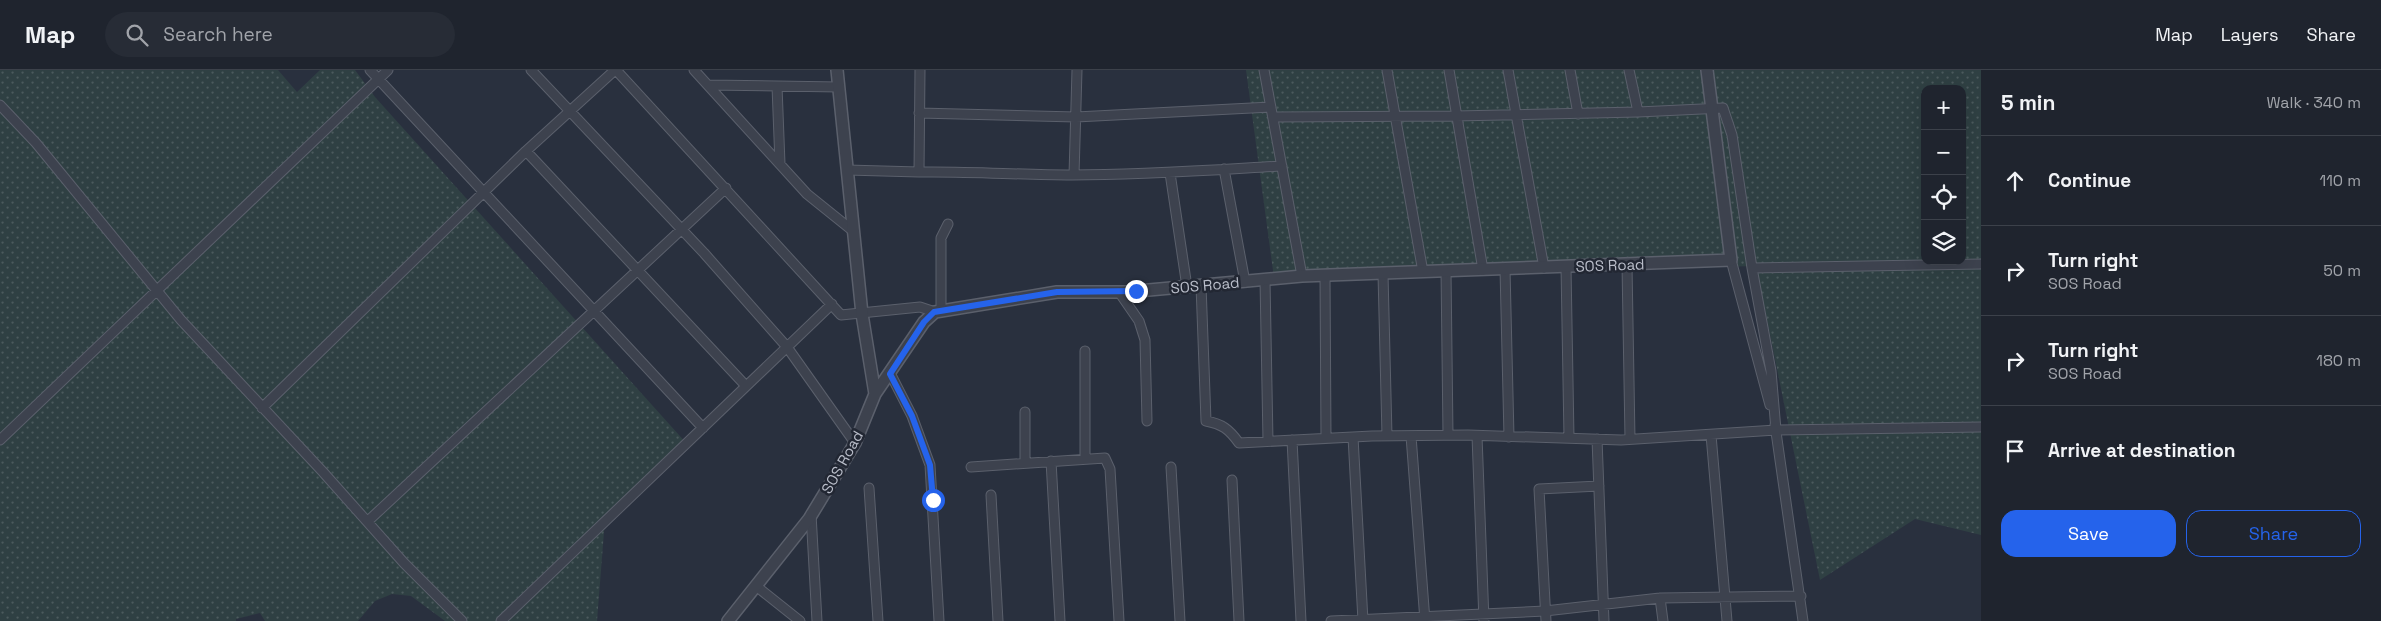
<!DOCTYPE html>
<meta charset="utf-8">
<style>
:root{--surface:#1f242e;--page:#272c36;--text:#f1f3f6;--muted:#a1a4aa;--line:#3c414a;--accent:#2563eb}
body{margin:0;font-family:"Space Grotesk",sans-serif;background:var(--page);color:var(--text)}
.controls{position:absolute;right:15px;top:15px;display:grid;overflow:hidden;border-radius:10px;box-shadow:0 5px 20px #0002}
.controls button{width:45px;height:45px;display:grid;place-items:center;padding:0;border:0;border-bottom:1px solid var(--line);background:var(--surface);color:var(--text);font:25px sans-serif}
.stop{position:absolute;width:15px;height:15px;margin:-11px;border:4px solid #2563eb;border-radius:50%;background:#fff}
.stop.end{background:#2563eb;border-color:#fff;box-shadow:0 1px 5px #0008}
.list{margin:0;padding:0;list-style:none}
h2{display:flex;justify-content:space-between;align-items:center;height:65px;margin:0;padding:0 20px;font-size:21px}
h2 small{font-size:16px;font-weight:400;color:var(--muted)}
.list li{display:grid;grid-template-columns:32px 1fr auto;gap:15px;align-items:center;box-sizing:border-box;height:90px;padding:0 20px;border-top:1px solid var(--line)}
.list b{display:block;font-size:19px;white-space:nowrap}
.list p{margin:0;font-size:16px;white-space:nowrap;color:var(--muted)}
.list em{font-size:16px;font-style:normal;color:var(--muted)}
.actions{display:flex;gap:10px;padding:15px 20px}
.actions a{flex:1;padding:11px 0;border:1px solid var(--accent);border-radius:15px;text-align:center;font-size:18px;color:var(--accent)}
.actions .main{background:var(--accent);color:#fff}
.icon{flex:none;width:28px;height:28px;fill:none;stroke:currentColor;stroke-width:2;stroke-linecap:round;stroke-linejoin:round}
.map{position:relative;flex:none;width:1981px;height:551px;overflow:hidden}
header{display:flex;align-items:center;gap:30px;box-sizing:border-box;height:70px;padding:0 25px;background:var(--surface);border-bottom:1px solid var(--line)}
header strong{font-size:24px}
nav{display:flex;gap:28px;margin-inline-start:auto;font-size:18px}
.search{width:350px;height:45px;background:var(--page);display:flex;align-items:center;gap:12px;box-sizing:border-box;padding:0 18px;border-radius:28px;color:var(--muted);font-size:19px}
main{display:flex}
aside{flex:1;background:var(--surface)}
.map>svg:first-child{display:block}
</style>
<header>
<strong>Map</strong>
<div class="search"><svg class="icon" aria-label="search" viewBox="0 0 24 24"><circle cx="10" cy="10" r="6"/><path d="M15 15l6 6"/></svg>Search here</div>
<nav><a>Map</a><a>Layers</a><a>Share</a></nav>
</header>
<main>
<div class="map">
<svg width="1981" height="551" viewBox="0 0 1981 551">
<defs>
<pattern id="grass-dots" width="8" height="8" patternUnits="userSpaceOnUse" patternTransform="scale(1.25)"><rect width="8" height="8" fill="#2f4043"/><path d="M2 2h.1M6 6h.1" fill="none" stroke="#4b5a5d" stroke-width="1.8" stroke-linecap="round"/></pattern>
</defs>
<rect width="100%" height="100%" fill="#29303e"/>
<path fill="url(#grass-dots)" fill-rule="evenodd" d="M0,0H278L297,22L320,0H355L375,27L688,375L605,449L597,551H445L411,526L392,524L375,531L358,551H265L260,543L236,549V551H0Z
M1246,0H1981V465L1915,449L1820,510L1756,196L1274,208ZM1925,19H1962V191H1925Z"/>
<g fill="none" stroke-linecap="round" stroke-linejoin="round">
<defs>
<path id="minor" d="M370,0L703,358
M531,0L704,183L787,277L855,373
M616,0L841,245L920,237L935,242
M694,0L807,124L853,161
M1264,0L1302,206
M1387,0L1423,202
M1449,0L1483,200
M1508,0L1544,198
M1570,0L1578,44
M1629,0L1638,42
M708,15L839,17
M777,16L780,94
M0,35L36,73L181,250L323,402L404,493L462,551
M919,43L1076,47L1271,37
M1273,47L1455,46L1638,42L1723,38L1732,65L1752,198
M526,81L746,316
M1224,99L1245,212
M847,100L919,102L920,0
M919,102C970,101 1020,105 1072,105C1142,105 1212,100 1282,96
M1170,103L1187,217
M1074,105L1077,0
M1731,190L1770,335
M1627,195L1630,369
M1566,197L1569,368
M1505,199L1509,367
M1446,201L1448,365
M1383,204L1387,366
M1325,206L1326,368
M1265,210L1268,371
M1201,215L1206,351C1222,354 1229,359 1239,373L1372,366L1468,365L1621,370L1776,360L1981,357
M1119,222L1139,251L1145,270L1147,351
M941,241V168L948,154
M1085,281V389
M890,303L912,346L930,395L939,551
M262,338L526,81L615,0
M1775,355L1803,551
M1776,360L1771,301L1752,198L1981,194
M1711,365L1727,551
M1411,366L1425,551
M1477,366L1484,551
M1353,367L1363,551
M1597,369L1604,551
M0,370L388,0
M1292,370L1301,551
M1051,391L1060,551
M1025,393V342
M971,397L1105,388L1110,399L1119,551
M1171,397L1180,551
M1232,410L1239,551
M869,418L878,551
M991,425L998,551
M811,444L817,551
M368,451L726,118
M756,516L800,551
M1660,528L1663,551
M501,551L832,234
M1331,551L1545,541L1660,528L1801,526
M1546,551L1539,419L1599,416"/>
<path id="tertiary" d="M837,0L862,244L875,324
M728,551L809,449L855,373L875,324L924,252L935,242L1057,222H1127L1302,206L1731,190L1707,0"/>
</defs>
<use href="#minor" stroke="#5b606c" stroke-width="11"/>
<use href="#tertiary" stroke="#5b606c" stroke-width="14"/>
<use href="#minor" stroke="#3d424e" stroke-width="9"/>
<use href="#tertiary" stroke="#3d424e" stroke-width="11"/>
</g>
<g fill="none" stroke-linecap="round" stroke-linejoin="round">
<path stroke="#2563eb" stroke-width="6" d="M933,430L930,395L912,346L890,304L924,252L934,242L1057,222L1136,221"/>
</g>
<g text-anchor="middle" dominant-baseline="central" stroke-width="5" stroke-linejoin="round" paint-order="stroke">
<g font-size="15" fill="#b9bdc9" stroke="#222733">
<text transform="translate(1610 195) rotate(-2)">SOS Road</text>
<text transform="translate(1205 215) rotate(-5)">SOS Road</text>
<text transform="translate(842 392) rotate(-61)">SOS Road</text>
</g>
</g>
</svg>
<div class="controls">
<button>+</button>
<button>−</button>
<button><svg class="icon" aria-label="locate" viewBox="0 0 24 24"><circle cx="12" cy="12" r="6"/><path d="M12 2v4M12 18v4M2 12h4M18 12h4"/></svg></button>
<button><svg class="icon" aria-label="layers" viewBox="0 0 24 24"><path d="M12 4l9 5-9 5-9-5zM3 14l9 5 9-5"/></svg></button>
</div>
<div class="stop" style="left:933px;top:430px"></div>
<div class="stop end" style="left:1136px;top:221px"></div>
</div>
<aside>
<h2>5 min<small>Walk · 340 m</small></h2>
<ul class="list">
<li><svg class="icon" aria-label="ahead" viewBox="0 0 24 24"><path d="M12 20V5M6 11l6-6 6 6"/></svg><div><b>Continue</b></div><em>110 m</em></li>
<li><svg class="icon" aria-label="right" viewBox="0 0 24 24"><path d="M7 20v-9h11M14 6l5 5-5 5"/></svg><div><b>Turn right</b><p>SOS Road</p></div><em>50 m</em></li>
<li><svg class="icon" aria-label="right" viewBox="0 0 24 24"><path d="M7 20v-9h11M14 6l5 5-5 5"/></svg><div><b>Turn right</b><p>SOS Road</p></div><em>180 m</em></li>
<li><svg class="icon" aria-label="arrive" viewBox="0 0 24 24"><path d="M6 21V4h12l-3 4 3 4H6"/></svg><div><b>Arrive at destination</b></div></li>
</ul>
<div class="actions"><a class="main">Save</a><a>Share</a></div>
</aside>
</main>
